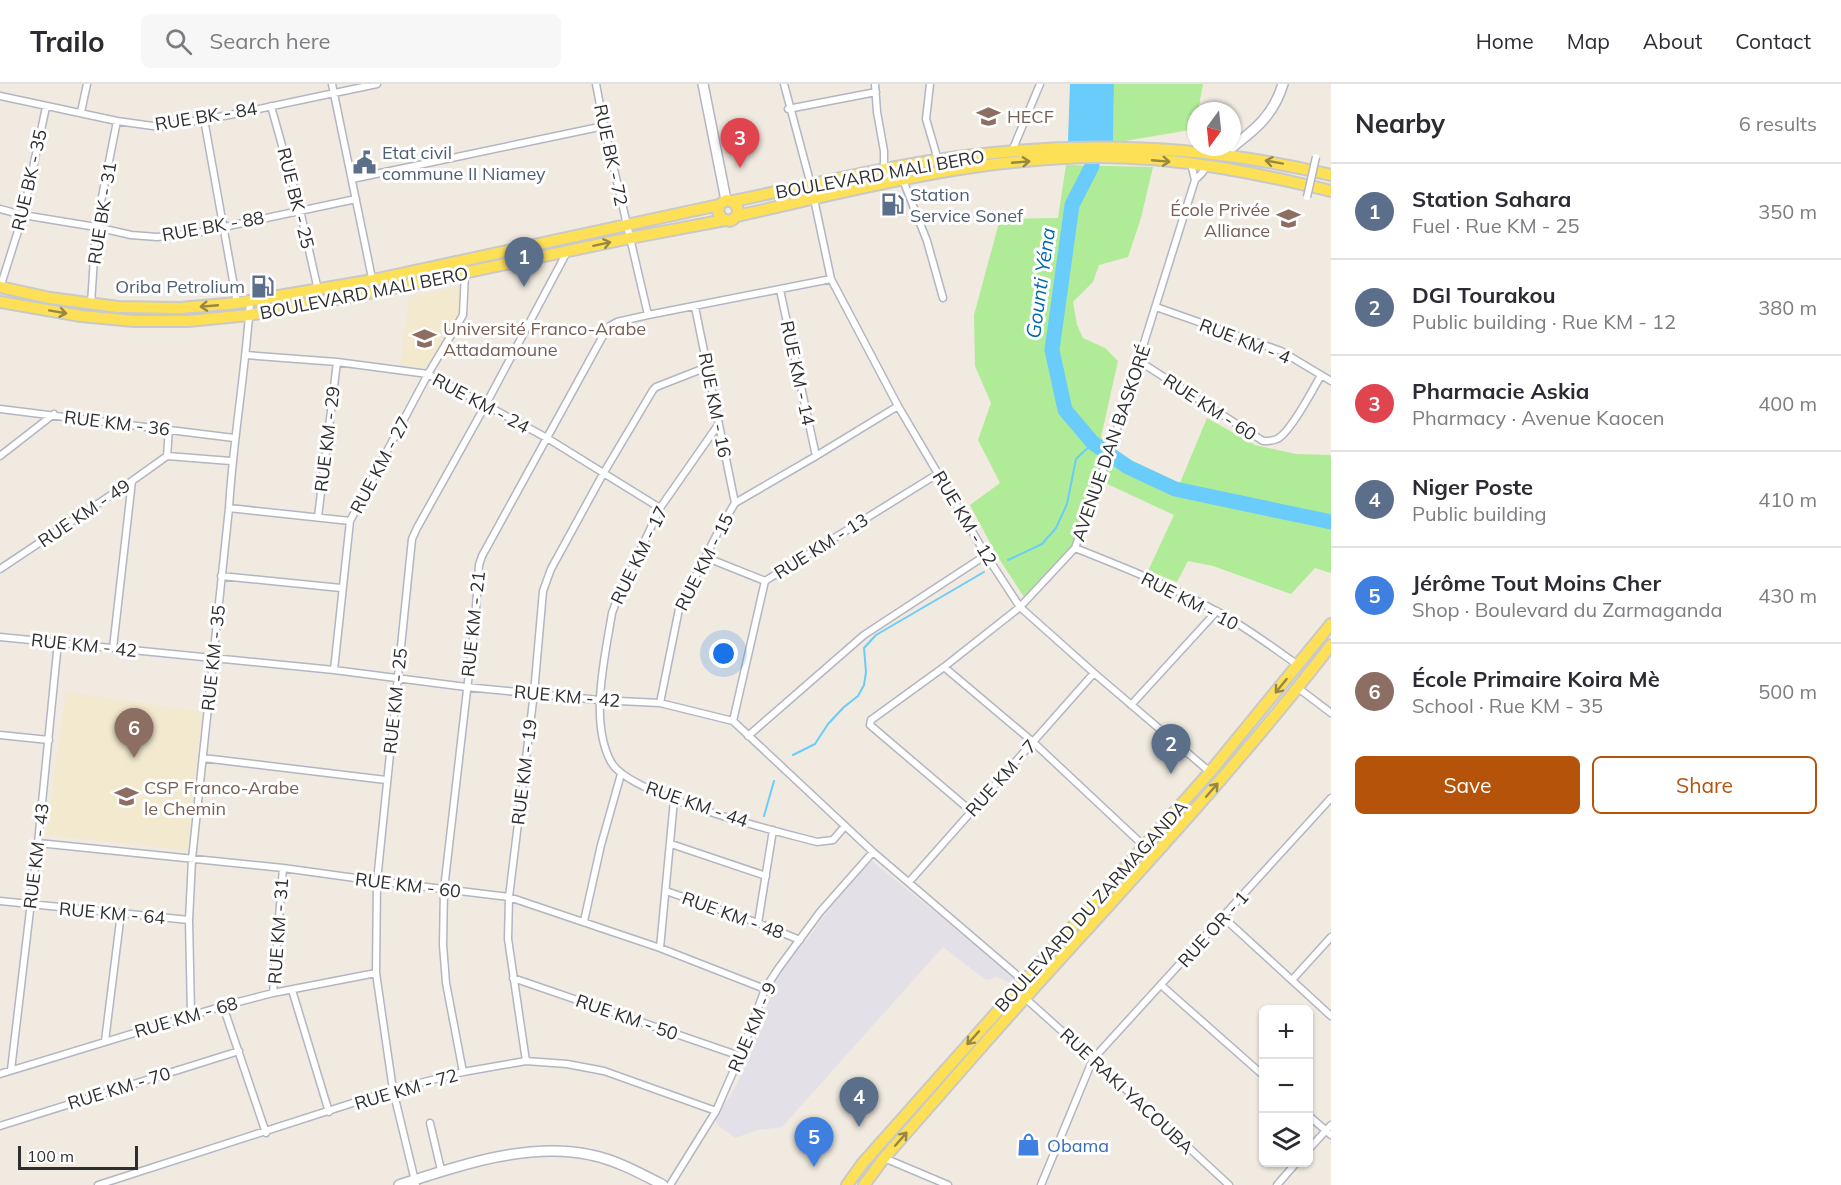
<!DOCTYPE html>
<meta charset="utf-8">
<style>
:root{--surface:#fff;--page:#f7f7f7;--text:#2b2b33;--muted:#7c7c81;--line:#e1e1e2;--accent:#b45309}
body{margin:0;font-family:Mulish,sans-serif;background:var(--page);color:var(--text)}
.controls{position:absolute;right:18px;bottom:18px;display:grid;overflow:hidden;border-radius:9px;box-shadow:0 2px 4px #0004}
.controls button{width:54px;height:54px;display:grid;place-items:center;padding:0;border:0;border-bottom:2px solid var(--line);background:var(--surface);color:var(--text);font:30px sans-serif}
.compass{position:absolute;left:1187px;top:18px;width:54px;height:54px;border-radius:50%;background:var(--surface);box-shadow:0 2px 4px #0004;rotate:195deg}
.scale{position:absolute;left:18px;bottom:15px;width:120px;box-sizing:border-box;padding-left:6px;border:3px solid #2e2e2e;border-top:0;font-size:16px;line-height:21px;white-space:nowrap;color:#2e2e2e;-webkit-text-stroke:4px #fff;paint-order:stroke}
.you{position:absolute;left:724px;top:570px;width:21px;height:21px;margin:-15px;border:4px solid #fff;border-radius:50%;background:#1a73e8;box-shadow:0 0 0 9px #1a73e833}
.badge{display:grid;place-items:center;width:39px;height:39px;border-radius:50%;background:var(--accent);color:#fff;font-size:20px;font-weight:700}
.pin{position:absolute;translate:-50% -50px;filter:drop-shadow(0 2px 3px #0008)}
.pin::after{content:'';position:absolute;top:32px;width:21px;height:18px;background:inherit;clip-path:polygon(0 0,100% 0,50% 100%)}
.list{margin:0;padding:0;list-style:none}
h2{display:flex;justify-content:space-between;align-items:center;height:78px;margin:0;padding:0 24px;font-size:26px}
h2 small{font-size:20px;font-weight:400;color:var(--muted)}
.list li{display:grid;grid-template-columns:39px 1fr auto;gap:18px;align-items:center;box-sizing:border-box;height:96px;padding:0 24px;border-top:2px solid var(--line)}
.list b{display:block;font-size:22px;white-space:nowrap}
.list p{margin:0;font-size:20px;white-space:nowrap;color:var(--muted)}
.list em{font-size:20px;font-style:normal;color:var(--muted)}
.actions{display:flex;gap:12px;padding:18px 24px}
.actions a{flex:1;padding:14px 0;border:2px solid var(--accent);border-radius:9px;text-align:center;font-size:21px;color:var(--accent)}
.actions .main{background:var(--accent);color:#fff}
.icon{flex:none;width:33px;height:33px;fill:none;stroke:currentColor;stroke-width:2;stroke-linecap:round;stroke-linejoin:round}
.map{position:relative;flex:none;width:1331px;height:1101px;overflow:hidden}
header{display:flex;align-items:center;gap:36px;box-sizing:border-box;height:84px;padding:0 30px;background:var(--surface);border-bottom:2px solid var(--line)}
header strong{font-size:28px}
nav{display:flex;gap:33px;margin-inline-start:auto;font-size:21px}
.search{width:420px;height:54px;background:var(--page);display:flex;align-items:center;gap:15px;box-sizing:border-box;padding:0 21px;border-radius:9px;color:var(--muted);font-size:22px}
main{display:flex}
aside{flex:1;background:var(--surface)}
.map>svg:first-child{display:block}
</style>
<header>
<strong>Trailo</strong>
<div class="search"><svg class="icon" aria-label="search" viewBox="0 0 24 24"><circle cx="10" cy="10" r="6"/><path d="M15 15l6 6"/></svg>Search here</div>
<nav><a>Home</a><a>Map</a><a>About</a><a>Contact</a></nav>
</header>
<main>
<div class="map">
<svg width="1331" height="1101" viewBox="0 0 1331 1101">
<rect width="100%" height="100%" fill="#f0eae0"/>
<path fill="#e3e0e8" d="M872,777L1016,894L1012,900L997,893L986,896L943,863L782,1043L758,1046L735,1054L716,1040L717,1028L730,1013L738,998L762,938L771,905L778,887L807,856L840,809Z"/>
<path fill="#f2e9ce" d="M463,202L462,228L430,284L400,281L409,213Z
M66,608L202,628L187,766L46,751Z"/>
<path fill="#b0eb98" d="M1114,0H1203L1198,27H1196V45L1113,59Z
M1066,81L1153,83L1141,134L1128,173L1099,181L1093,198L1073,218L1077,241L1083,254L1105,264L1118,277L1101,353L1110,367L1180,399L1207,334L1255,361L1296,370L1331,371V489L1315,484L1291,510L1213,482L1188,477L1177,498L1148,487L1174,431L1103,398L1080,458L1024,513L996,470L970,421L1000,399L978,356L991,319L975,282L974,231L1000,135L1058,134Z"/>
<path fill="#6accfa" d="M1070,0H1114L1113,59L1068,57Z"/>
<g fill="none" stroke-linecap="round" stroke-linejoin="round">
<path stroke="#6accfa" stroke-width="2" d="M1008,476L1042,460L1056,444L1067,420L1076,375L1093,359
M793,671L815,660L828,640L844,623L858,612L864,601L866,588L864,564L876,551L984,488
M764,732L774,697"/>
<path stroke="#6accfa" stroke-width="15" d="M1091,61L1092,82L1072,121L1052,266L1065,326L1093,359L1128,383L1175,405L1331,438"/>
<defs>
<path id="street" d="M332,0L373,199
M596,0L604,42L648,231
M784,0L811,101
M875,0L877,28L884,67V86L888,98
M930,0L926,35L938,76
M0,12L117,37L160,43L235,30L377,0
M271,22L300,126L318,206
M788,25L876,8
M81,28L87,0
M204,35L237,219
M1012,67L1040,0
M352,95L604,42
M903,96L927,157L943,214
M1195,96L1202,89L1207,81
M814,115L831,195L898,322L986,471L1020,523L1094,589L1210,688
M0,125L23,131L96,143L131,151L157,153L196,149L356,115
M0,204L23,131L46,23
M780,206L816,372
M91,220L96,143L117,37
M695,223L735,419
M1156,223L1281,267L1331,297
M245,271L337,278L428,290L547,354L660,424
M1139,277L1263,357C1267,357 1273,357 1277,355C1289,350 1314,304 1321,291
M0,325L234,354
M718,341L660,424L615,521L612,529C605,573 589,637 611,678C630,712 776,747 817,758L833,756L845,742
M0,372L54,330
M167,372L231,377
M229,424L350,437
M318,433L337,278
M1075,464C1123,483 1173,503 1218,528C1246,543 1272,563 1298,581
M705,473L765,497
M0,485L132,397L167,372L169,345
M221,492L341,504
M0,553L334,586L466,603L599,616L660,619L733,637L873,768L1025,898
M113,564L132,397
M944,583L1033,658L1144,762
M334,586L350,437L428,290L463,231L465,189
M1298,604L1331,629
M660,619L679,525L719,446L735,419L816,372L898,322
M1131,621L1217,527
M733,637L765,497L939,389
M0,651L49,656
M748,652L864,551L986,471
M203,674L386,696
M971,727L870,641L871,636L944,583L1020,523L1075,464L1113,358L1195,96L1191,80
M38,759L283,784L377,797L509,813L660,864L765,905
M671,760L766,792
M909,798L1094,589
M666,807L758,839L800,856
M0,817L189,836
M1224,834L1331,932
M584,837L601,761L621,690
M758,839L773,746
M660,864L674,716
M513,894L740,972
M1292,896L1331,853
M1161,901L1264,992
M292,906L329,1028
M273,909L283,784
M1025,914L1093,975L1229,1101
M223,922L266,1049
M191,931L189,836L192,775L229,424C233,354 246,286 250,217
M105,957L121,829
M526,977L508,855L509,813L534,609L543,507L551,485L603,390L653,306L656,303L707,283
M11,986L38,759L58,558
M463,988L446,899L443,861L444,805L475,537L479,481L482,472L604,250L610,242L617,238L648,231L831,195
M0,990L223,922L273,909L376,889
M1308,1031L1331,1051
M430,1039L441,1086
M0,1042L239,967
M1308,1066L1331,1041
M884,1074L948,1101
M98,1101L393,1006L463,988L526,977L567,980L604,987L716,1027
M416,1101L393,1006L376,889L377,797L412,455L417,444L485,322L567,168
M670,1101L716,1027L740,972L765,905L778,885L820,828L873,768
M1041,1101L1093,975L1331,714
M1277,1101L1297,1078"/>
<path id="secondary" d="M703,0L726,116
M1222,71C1250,49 1272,36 1283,0
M399,1101C457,1082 529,1057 591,1071C616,1076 640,1089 663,1101"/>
<path id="primary" d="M733,117C813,101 893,80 974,71C1093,57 1215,63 1331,91
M737,132C857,105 977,73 1101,73C1179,73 1256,89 1331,107
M0,203L50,214L118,223L180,224L237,219L373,196L719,121L726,116C739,117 743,131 730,137L722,135L718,128L719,121
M0,218L81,232L134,237H188L249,231L373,208L630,154L725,136
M847,1101L862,1080L1210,688L1331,540
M864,1101L884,1074C934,1018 983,960 1034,904C1135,792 1239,681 1331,561"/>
</defs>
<use href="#street" stroke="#b3b5c2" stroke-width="9"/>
<use href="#secondary" stroke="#b3b5c2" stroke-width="12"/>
<use href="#primary" stroke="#c9c9c9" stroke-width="14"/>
<use href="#street" stroke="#fff" stroke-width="6"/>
<use href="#secondary" stroke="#fff" stroke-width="9"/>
<use href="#primary" stroke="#fee057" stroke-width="10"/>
<defs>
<path id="street-bridge" d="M1307,113L1316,73"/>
</defs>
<use href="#street-bridge" stroke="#b3b5c2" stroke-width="9" stroke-linecap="butt"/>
<use href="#street-bridge" stroke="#fff" stroke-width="6"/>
</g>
<defs><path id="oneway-shaft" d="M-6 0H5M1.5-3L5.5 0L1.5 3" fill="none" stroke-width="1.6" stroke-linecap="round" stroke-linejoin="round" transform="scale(1.5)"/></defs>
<g stroke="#968742">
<use href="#oneway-shaft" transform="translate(1161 77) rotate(5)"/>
<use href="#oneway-shaft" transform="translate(1021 78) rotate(-5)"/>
<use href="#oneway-shaft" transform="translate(1274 78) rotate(-170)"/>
<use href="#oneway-shaft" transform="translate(602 160) rotate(-12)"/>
<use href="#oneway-shaft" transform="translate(209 222) rotate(175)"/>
<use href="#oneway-shaft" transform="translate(58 228) rotate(10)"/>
<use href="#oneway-shaft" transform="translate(1281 602) rotate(129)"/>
<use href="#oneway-shaft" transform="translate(1212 706) rotate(-49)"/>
<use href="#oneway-shaft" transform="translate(973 954) rotate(132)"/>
<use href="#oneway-shaft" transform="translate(901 1055) rotate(-49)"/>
</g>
<defs>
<symbol id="university-bare" viewBox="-9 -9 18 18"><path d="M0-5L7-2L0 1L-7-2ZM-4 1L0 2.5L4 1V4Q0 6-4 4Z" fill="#8d6e63" stroke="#fff" stroke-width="2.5" paint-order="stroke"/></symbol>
<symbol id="civic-bare" viewBox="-9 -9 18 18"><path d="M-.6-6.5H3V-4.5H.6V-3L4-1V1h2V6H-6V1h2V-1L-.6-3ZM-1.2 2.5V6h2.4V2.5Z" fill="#5c6f8a" stroke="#fff" stroke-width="2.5" paint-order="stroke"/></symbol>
<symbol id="fuel-bare" viewBox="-9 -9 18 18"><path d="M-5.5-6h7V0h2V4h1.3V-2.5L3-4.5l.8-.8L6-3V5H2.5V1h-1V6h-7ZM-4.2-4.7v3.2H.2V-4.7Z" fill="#5c6f8a" stroke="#fff" stroke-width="2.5" paint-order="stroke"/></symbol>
<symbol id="school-bare" viewBox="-9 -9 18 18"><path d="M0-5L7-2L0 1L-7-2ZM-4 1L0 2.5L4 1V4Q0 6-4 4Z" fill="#8d6e63" stroke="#fff" stroke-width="2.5" paint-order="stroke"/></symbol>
<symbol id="shop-bare" viewBox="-9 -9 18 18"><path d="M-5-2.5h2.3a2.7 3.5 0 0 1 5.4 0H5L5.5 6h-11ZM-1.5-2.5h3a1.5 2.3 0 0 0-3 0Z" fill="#3f7fe0" stroke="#fff" stroke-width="2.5" paint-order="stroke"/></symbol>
</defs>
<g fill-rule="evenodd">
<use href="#university-bare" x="972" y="16" width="33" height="33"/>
<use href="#civic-bare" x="348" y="62" width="33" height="33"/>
<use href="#fuel-bare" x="876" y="104" width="33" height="33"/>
<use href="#school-bare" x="1272" y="118" width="33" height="33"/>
<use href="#fuel-bare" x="246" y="186" width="33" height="33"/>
<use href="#university-bare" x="408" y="238" width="33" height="33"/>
<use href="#school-bare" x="110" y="696" width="33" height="33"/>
<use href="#shop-bare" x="1012" y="1044" width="33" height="33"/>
</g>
<g text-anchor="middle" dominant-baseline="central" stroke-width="6" stroke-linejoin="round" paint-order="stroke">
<g font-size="18" fill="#2e2e2e" stroke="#fff">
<text transform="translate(206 32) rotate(-9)">RUE BK - 84</text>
<text transform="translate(611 71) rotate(78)">RUE BK - 72</text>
<text transform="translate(880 90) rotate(-10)">BOULEVARD MALI BERO</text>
<text transform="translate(29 96) rotate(-77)">RUE BK - 35</text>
<text transform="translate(296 114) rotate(76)">RUE BK - 25</text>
<text transform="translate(102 129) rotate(-81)">RUE BK - 31</text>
<text transform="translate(213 142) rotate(-10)">RUE BK - 88</text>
<text transform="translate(364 209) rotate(-11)">BOULEVARD MALI BERO</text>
<text transform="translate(1245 257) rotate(21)">RUE KM - 4</text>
<text transform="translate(798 289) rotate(78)">RUE KM - 14</text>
<text transform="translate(481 319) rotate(28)">RUE KM - 24</text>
<text transform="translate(715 321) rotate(79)">RUE KM - 16</text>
<text transform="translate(1210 323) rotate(33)">RUE KM - 60</text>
<text transform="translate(117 339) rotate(7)">RUE KM - 36</text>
<text transform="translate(327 355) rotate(-83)">RUE KM - 29</text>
<text transform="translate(1111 359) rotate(-71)">AVENUE DAN BASKORÉ</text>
<text transform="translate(380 381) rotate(-62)">RUE KM - 27</text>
<text transform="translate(84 429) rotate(-34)">RUE KM - 49</text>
<text transform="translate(965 434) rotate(59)">RUE KM - 12</text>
<text transform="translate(821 462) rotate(-32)">RUE KM - 13</text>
<text transform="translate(639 471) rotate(-64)">RUE KM - 17</text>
<text transform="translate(704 478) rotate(-63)">RUE KM - 15</text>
<text transform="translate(1190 517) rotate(27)">RUE KM - 10</text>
<text transform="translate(473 540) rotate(-84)">RUE KM - 21</text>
<text transform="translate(84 561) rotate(6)">RUE KM - 42</text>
<text transform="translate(213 574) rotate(-84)">RUE KM - 35</text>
<text transform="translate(567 612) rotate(5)">RUE KM - 42</text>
<text transform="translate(395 617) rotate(-84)">RUE KM - 25</text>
<text transform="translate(524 688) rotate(-83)">RUE KM - 19</text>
<text transform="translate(1001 694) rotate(-48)">RUE KM - 7</text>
<text transform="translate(697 720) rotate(19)">RUE KM - 44</text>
<text transform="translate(36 772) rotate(-83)">RUE KM - 43</text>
<text transform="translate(408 801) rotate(7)">RUE KM - 60</text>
<text transform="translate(1091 822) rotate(-48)">BOULEVARD DU ZARMAGANDA</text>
<text transform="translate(112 829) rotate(5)">RUE KM - 64</text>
<text transform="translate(733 831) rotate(20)">RUE KM - 48</text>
<text transform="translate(1213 845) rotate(-48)">RUE OR - 1</text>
<text transform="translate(278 847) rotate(-86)">RUE KM - 31</text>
<text transform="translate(186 933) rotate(-16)">RUE KM - 68</text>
<text transform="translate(627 933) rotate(19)">RUE KM - 50</text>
<text transform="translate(752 943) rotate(-67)">RUE KM - 9</text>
<text transform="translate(119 1004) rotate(-17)">RUE KM - 70</text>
<text transform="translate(406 1005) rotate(-16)">RUE KM - 72</text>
<text transform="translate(1127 1007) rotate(43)">RUE RAKI YACOUBA</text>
</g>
<g font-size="18" fill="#785e54" stroke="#fff" text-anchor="start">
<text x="1007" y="32">HECF</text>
<text x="1270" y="125" text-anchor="end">École Privée<tspan x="1270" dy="21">Alliance</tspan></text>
<text x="443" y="244">Université Franco-Arabe<tspan x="443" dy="21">Attadamoune</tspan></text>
<text x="144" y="703">CSP Franco-Arabe<tspan x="144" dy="21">le Chemin</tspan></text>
</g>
<g font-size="18" fill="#4e5e75" stroke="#fff" text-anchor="start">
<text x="382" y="68">Etat civil<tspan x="382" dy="21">commune II Niamey</tspan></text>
<text x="910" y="110">Station<tspan x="910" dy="21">Service Sonef</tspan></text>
<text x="245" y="202" text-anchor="end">Oriba Petrolium</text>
</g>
<g font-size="18" fill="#366cbe" stroke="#fff" text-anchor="start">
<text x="1047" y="1061">Obama</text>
</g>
<g font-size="20" font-style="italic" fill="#016aaf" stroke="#fff">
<text transform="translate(1040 199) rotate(-82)">Gounti Yéna</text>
</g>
</g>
</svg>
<div class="controls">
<button>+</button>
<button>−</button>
<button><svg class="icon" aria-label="layers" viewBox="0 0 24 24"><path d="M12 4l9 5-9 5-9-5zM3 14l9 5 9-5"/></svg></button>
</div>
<svg class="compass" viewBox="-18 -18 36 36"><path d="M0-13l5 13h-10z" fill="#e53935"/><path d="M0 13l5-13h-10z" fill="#7c7c81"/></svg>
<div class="scale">100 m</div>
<div class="you"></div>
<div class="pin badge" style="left:524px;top:203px;background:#5c6f8a">1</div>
<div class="pin badge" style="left:1171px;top:690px;background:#5c6f8a">2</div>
<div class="pin badge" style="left:740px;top:84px;background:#e0444e">3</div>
<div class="pin badge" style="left:859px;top:1043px;background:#5c6f8a">4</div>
<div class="pin badge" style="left:814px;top:1083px;background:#3f7fe0">5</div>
<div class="pin badge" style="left:134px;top:674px;background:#8d6e63">6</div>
</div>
<aside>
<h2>Nearby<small>6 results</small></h2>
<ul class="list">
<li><span class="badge" style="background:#5c6f8a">1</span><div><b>Station Sahara</b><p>Fuel · Rue KM - 25</p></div><em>350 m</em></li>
<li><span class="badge" style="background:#5c6f8a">2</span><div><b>DGI Tourakou</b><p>Public building · Rue KM - 12</p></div><em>380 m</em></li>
<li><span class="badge" style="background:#e0444e">3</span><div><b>Pharmacie Askia</b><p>Pharmacy · Avenue Kaocen</p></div><em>400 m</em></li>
<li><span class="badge" style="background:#5c6f8a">4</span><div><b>Niger Poste</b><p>Public building</p></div><em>410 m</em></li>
<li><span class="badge" style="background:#3f7fe0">5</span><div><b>Jérôme Tout Moins Cher</b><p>Shop · Boulevard du Zarmaganda</p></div><em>430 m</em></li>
<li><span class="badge" style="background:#8d6e63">6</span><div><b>École Primaire Koira Mè</b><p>School · Rue KM - 35</p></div><em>500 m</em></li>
</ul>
<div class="actions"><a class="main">Save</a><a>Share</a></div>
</aside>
</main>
